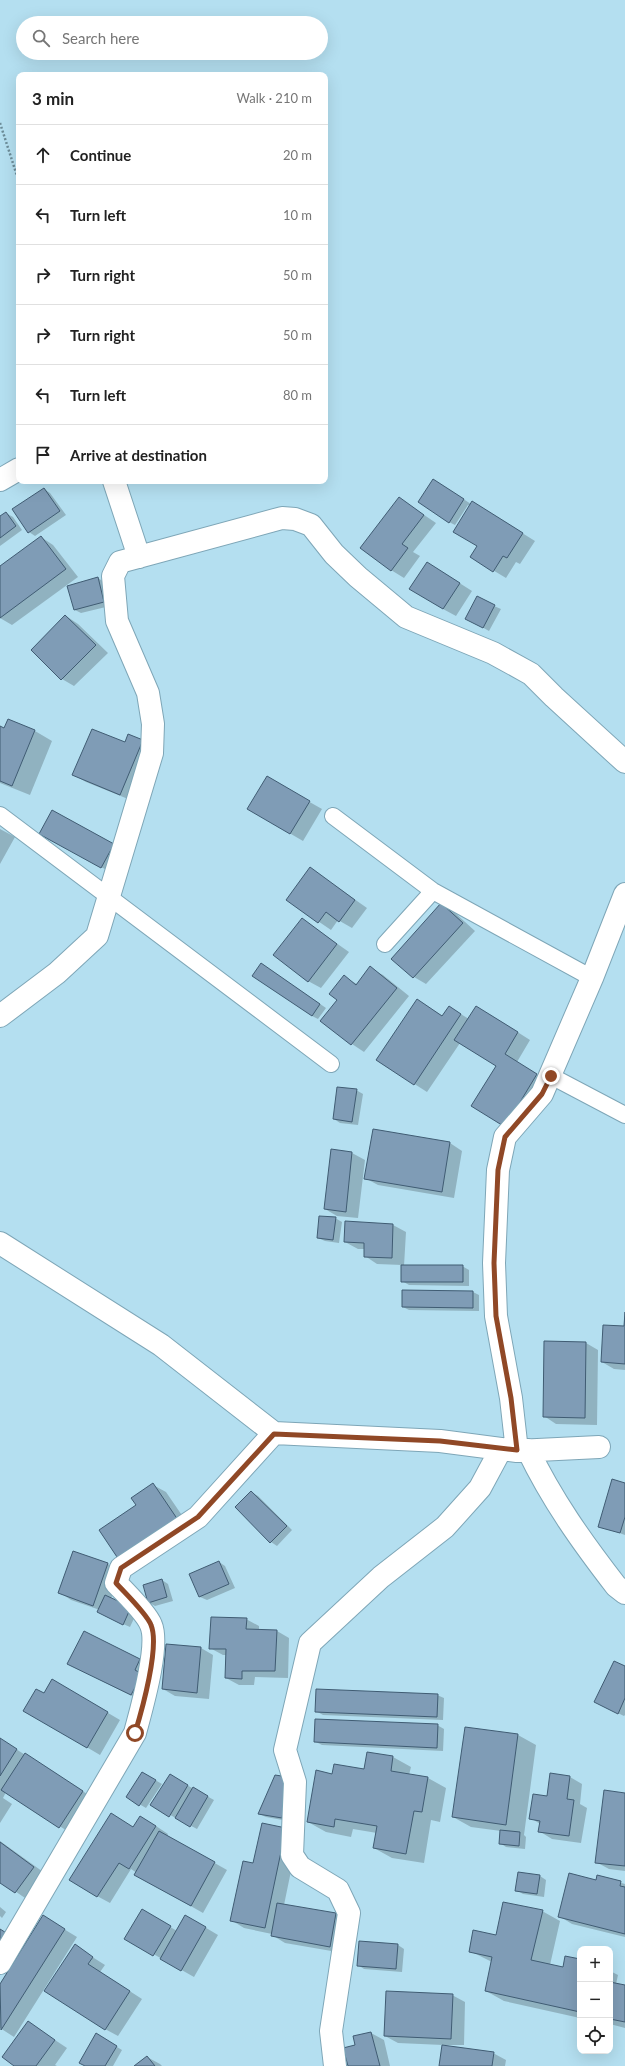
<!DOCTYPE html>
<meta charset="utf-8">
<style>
:root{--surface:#fff;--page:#f2f2f2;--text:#222;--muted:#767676;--line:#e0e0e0}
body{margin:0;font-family:Lato,sans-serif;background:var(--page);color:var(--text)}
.controls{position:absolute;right:12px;bottom:12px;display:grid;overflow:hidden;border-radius:8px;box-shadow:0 4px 16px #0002}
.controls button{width:36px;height:36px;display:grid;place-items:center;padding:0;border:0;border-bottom:1px solid var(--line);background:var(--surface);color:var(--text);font:20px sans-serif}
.stop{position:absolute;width:12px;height:12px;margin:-9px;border:3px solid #904826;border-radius:50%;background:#fff}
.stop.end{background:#904826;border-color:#fff;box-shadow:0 1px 4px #0008}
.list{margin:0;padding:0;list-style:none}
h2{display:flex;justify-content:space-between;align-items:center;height:52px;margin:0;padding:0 16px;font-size:17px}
h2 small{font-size:13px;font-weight:400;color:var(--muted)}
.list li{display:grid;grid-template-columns:26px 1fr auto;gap:12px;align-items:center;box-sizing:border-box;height:60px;padding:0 16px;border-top:1px solid var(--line)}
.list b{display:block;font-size:15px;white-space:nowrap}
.list em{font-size:13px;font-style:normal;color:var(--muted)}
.icon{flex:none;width:22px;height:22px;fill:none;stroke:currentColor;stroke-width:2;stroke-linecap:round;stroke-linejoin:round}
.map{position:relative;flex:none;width:625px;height:2066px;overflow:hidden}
.search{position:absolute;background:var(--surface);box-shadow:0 4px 16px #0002;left:16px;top:16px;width:312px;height:44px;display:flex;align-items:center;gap:10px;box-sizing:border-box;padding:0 14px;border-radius:22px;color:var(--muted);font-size:15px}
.panel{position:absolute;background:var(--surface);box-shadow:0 4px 16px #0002;left:16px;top:72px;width:312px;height:412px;border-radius:8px}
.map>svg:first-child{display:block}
</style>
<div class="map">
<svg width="625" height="2066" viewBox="0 0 625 2066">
<rect width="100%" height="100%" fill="#b4dff0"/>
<path fill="#0003" d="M440,484L471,504L485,510L535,541L520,564L516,562L506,578L471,557L478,546L470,506L468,505L455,525L449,522Z
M44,489L50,493L66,515L35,536L29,532Z
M399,498L436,523L413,552L420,556L404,578L391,570Z
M6,513L13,517L22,530L0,546V518Z
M41,537L53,545L78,577L12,625L0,618V567Z
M439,570L472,591L456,616L443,609Z
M98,578L104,582L110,606L81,613L75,610Z
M494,606L501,609L489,631L473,622Z
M66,616L78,624L108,653L74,686L62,679Z
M8,720L35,731L52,741L30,795L0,783V727L5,729Z
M142,741L155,749L133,801L86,782L74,775L126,744Z
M267,778L322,809L303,841L248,809Z
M0,829L15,837L0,864Z
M53,841L114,845V874Z
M310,868L367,908L352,928L338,920L331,930L287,900Z
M441,905L454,912L475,931L426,984L414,977Z
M302,919L349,952L321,988L308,981Z
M267,968L326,1008L318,1019L312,1016Z
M370,968L383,975L409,996L364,1052L352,1044L322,1021L338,1000L344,977L357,984Z
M417,1000L443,1016L449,1007L469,1019L489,1014L530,1040L517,1062L549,1082L518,1133L497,1065L460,1043L427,1092L377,1060Z
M356,1090L363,1094L358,1125L340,1123L334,1119Z
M450,1143L462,1151L454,1198L378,1185L365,1178Z
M331,1151L352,1153L365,1160L358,1218L337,1216L325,1209Z
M335,1218L342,1222L339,1243L325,1241L318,1238Z
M393,1225L406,1232L404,1266H462L469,1270V1286L409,1285L402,1281V1265L377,1264L365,1256V1249H358L345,1242Z
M403,1291L473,1292L479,1295V1311L409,1310L403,1307Z
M625,1326V1370L614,1369L602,1362Z
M586,1343L598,1350L597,1425L556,1424L544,1416Z
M625,1484V1535L599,1526Z
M153,1485L166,1492L190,1527L137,1505Z
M251,1492L258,1496L292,1530L277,1546L271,1542Z
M73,1552L108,1564L120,1572L111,1599L137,1612L130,1627L105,1616L100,1610L71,1600L59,1592Z
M219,1562L225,1566L235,1588L207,1600L200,1597L191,1575Z
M162,1580L168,1584L173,1601L155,1606L148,1602Z
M246,1619L259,1626V1630L277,1631L289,1638L288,1678L255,1677L254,1685H239L226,1678L227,1655H223L210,1648Z
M84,1632L152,1667L144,1702L68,1664Z
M201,1648L213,1655L209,1699L175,1696L163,1689Z
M625,1667V1715L624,1716L601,1705Z
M52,1680L120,1720L100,1755L24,1710L44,1694Z
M437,1695L444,1698L443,1720L323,1715L316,1711Z
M437,1725L444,1729L443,1751L322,1745L316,1742Z
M466,1728L518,1735L536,1745L524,1835L526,1837L525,1849L506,1847L500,1843L501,1831L471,1827L453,1817Z
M0,1739L95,1799L72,1834L6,1792L3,1798L12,1804L0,1823Z
M368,1753L393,1757L411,1767L409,1775L428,1778L446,1788L440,1822L431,1820L424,1863L392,1858L374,1848L377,1833L353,1829L351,1837L326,1832L308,1822L364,1771Z
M143,1773L162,1784L146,1808L127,1797Z
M276,1776L288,1821L266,1817L259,1814Z
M570,1777L582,1784L580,1804L587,1808L581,1843L552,1839L539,1831L540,1824L531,1818L548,1797Z
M183,1783L214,1800L197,1829L151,1805Z
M625,1794V1871L609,1869L596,1862Z
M153,1824L168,1834L167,1836L227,1870L203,1913L136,1875L137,1873L131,1869L110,1903L97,1896L134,1828Z
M298,1837L284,1905L336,1914L349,1921L343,1953L285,1943L272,1935V1934L244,1928L231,1920L254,1864Z
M0,1841L46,1874L28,1900L0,1881Z
M540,1876L546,1880L544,1897L523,1894L516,1890Z
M598,1876L625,1884V1937L572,1924L559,1916L596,1881Z
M0,1907L6,1912L2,1918L0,1916Z
M142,1910L177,1931L186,1916L218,1935L194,1977L125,1938Z
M542,1911L560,1921L550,1965L563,1968L580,1961V2018L504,2001L486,1991L492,1962L470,1951Z
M44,1917L77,1937L14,2037L0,2028V1986Z
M398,1945L404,1949L402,1972L364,1969L358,1965Z
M75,1946L105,1965L100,1972L142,1999L118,2036L105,2029Z
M610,1971L618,1975L616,1984L625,1986V2028L610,2024Z
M452,1995L465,2002L464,2045H443V2046L493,2053L506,2060L505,2066H440L443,2045L398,2043L385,2036Z
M28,2022L67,2048L55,2065L57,2066H15Z
M371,2033L384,2040L390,2066H349L356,2046L354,2037Z
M97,2035L122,2050L113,2066H87Z
M147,2057L160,2064L162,2066H135Z"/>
<path fill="#7f9cb6" stroke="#405c73" d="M433,479L464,499L449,523L418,502Z
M44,488L60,511L28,533L12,509Z
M399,497L424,515L402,544L408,548L391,571L360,548Z
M472,501L523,533L507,558L503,556L493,572L470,557L477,546L453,532Z
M6,512L16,526L0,538V516Z
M41,536L66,569L0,618V566Z
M427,562L460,583L443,609L409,589Z
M98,577L104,602L74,610L67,586Z
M477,596L495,605L483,628L465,619Z
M65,615L96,645L61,680L31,650Z
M8,719L35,730L12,786L0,781V726L4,728Z
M92,729L125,742L128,734L143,740L120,795L72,775Z
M267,776L310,801L290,834L247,809Z
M52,810L114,844L101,868L39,834Z
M310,867L355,900L339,922L326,912L318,923L286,900Z
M441,903L463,923L413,978L391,959Z
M302,918L337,944L308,982L273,955Z
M261,963L320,1004L312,1016L252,976Z
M370,966L397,988L351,1045L320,1021L337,1000L329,994L344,975L356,985Z
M417,999L442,1016L449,1006L461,1014L414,1085L376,1060Z
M476,1006L518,1032L505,1054L537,1074L505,1127L471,1106L496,1066L454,1040Z
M337,1087L357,1089L352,1122L333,1119Z
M373,1129L450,1142L442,1192L364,1179Z
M331,1149L352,1152L346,1212L324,1209Z
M319,1216L336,1217L333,1240L317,1238Z
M345,1221L393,1224L392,1258L364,1257V1243L344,1242Z
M401,1265H463V1282H401Z
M402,1290L473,1291V1308L402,1307Z
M625,1312V1364L601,1362L603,1325L624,1326Z
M544,1341L586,1342L585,1418L543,1417Z
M612,1479L625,1483V1517L620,1533L598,1527Z
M153,1483L178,1520L119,1560L99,1530L136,1505L131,1498Z
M251,1491L287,1526L270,1543L235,1507Z
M73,1551L108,1563L93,1606L58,1593Z
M219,1561L229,1584L199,1597L189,1574Z
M162,1579L167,1597L148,1603L143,1585Z
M105,1595L131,1607L123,1625L97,1612Z
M211,1617L247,1618L246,1629L277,1630L275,1671H242V1679L225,1678L226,1649H209Z
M84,1631L140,1659L135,1670L142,1674L131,1695L67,1664Z
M166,1644L201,1647L197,1693L162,1689Z
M614,1661L625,1666V1698L618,1714L594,1702Z
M52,1679L108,1712L87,1748L23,1711L36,1689L44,1693Z
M316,1689L438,1694L437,1717L315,1712Z
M315,1719L438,1724L437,1748L314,1742Z
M465,1727L518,1734L506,1825L452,1817Z
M0,1738L17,1749L0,1776Z
M367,1752L393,1756L391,1771L428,1777L422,1812L414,1811L406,1854L373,1848L377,1826L335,1819L334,1827L307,1822L316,1770L332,1774L334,1764L364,1769Z
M25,1753L83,1791L59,1828L1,1790Z
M142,1772L156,1780L139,1806L126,1797Z
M550,1773L570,1776L567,1799L574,1800L569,1836L538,1832L540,1821L529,1819L533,1794L547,1796Z
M170,1774L188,1785L169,1817L150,1805Z
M275,1775L288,1777L282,1818L258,1814Z
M193,1787L208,1796L190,1827L175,1818Z
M604,1790L625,1793V1866L595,1863Z
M111,1813L133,1827L140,1816L156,1826L129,1869L119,1863L97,1897L69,1880Z
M262,1823L286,1828L265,1928L230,1921L243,1861L253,1863Z
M500,1830L520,1832L519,1846L499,1844Z
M159,1831L215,1862L191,1906L134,1875Z
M0,1842L34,1867L15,1893L0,1883Z
M518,1872L540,1875L537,1894L515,1891Z
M569,1873L596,1880L597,1875L621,1881L620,1886L625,1887V1934L558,1917Z
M503,1902L543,1910L531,1960L563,1967L565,1956L580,1959V2012L485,1991L492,1957L469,1952L473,1930L496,1935Z
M277,1903L336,1913L330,1947L271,1936Z
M142,1909L171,1926L153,1956L124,1939Z
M43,1915L65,1929L1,2030L0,1984Z
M185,1915L206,1927L181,1971L160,1959Z
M0,1929L8,1934L0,1946Z
M359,1941L398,1944L396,1969L357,1966Z
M75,1944L93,1957L88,1964L130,1991L105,2030L44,1991Z
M610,1982L625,1985V2022L610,2019Z
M386,1991L453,1994L451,2039L384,2036Z
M28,2021L55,2040L36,2066H14L2,2057Z
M371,2032L380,2066H348L343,2048L355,2045L353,2036Z
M96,2033L117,2046L105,2066H85L79,2063Z
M442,2045L494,2052L492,2066H439Z
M147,2056L155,2066H134Z"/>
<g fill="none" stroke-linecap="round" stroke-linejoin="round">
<defs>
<path id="lane" d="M0,815L331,1064
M333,816L433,891L592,978
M385,944L433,891
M551,1076L625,1115"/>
<path id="street" d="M0,480L19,469
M114,481L139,557
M0,1016L57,973L97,936L152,753L153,724L148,693L117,621L113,576L120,562L282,518L295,519L311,525L334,554L358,577L406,617L493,653L531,674L554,697L625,762
M0,1243L161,1345L274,1433L440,1441L517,1451L599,1447
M528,1450C552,1500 582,1542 616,1586L625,1593
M517,1451L511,1398L496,1316L494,1263L498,1170L505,1137L542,1094L592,978L625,894
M0,1963L135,1733C141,1710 160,1646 151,1625C147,1614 125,1592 116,1583L121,1568L198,1517L274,1433
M335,2066L331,2031L349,1913L338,1890L300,1867L292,1855L295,1782L285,1750L310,1643L381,1577L445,1527L480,1488L501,1449"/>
</defs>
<use href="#lane" stroke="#7ea6b7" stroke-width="18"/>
<use href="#street" stroke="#7ea6b7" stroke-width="24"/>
<path stroke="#6c8c98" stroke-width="2.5" stroke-dasharray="2 2" stroke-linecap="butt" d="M0,123L19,182"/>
<use href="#lane" stroke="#fff" stroke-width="16"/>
<use href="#street" stroke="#fff" stroke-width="22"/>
</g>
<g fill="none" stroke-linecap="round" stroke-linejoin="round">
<path stroke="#904826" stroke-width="5" d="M135,1733C142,1710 160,1646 151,1625C147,1614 125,1593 116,1583L121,1568L198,1517L274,1434L440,1441L517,1450L511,1398L496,1316L494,1263L498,1170L505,1137L542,1094L551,1076"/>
</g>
</svg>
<div class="controls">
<button>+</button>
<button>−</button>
<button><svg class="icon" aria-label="locate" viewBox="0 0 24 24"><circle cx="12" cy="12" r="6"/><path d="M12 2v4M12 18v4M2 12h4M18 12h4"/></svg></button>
</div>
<div class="stop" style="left:135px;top:1733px"></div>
<div class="stop end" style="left:551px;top:1076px"></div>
<div class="search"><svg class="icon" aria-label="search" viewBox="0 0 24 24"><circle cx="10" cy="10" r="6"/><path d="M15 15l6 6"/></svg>Search here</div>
<section class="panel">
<h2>3 min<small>Walk · 210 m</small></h2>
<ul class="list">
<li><svg class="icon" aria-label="ahead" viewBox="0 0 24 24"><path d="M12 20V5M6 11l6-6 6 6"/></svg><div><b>Continue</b></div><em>20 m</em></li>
<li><svg class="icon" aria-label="left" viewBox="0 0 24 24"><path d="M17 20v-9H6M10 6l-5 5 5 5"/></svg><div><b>Turn left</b></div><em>10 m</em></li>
<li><svg class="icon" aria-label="right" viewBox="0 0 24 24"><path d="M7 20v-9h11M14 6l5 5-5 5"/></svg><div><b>Turn right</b></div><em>50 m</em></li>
<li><svg class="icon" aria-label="right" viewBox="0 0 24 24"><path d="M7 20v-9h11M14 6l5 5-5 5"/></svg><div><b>Turn right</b></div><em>50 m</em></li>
<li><svg class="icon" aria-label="left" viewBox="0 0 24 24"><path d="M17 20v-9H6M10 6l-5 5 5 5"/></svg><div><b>Turn left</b></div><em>80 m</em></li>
<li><svg class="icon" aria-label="arrive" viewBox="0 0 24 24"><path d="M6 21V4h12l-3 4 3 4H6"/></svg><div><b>Arrive at destination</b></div></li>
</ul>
</section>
</div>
